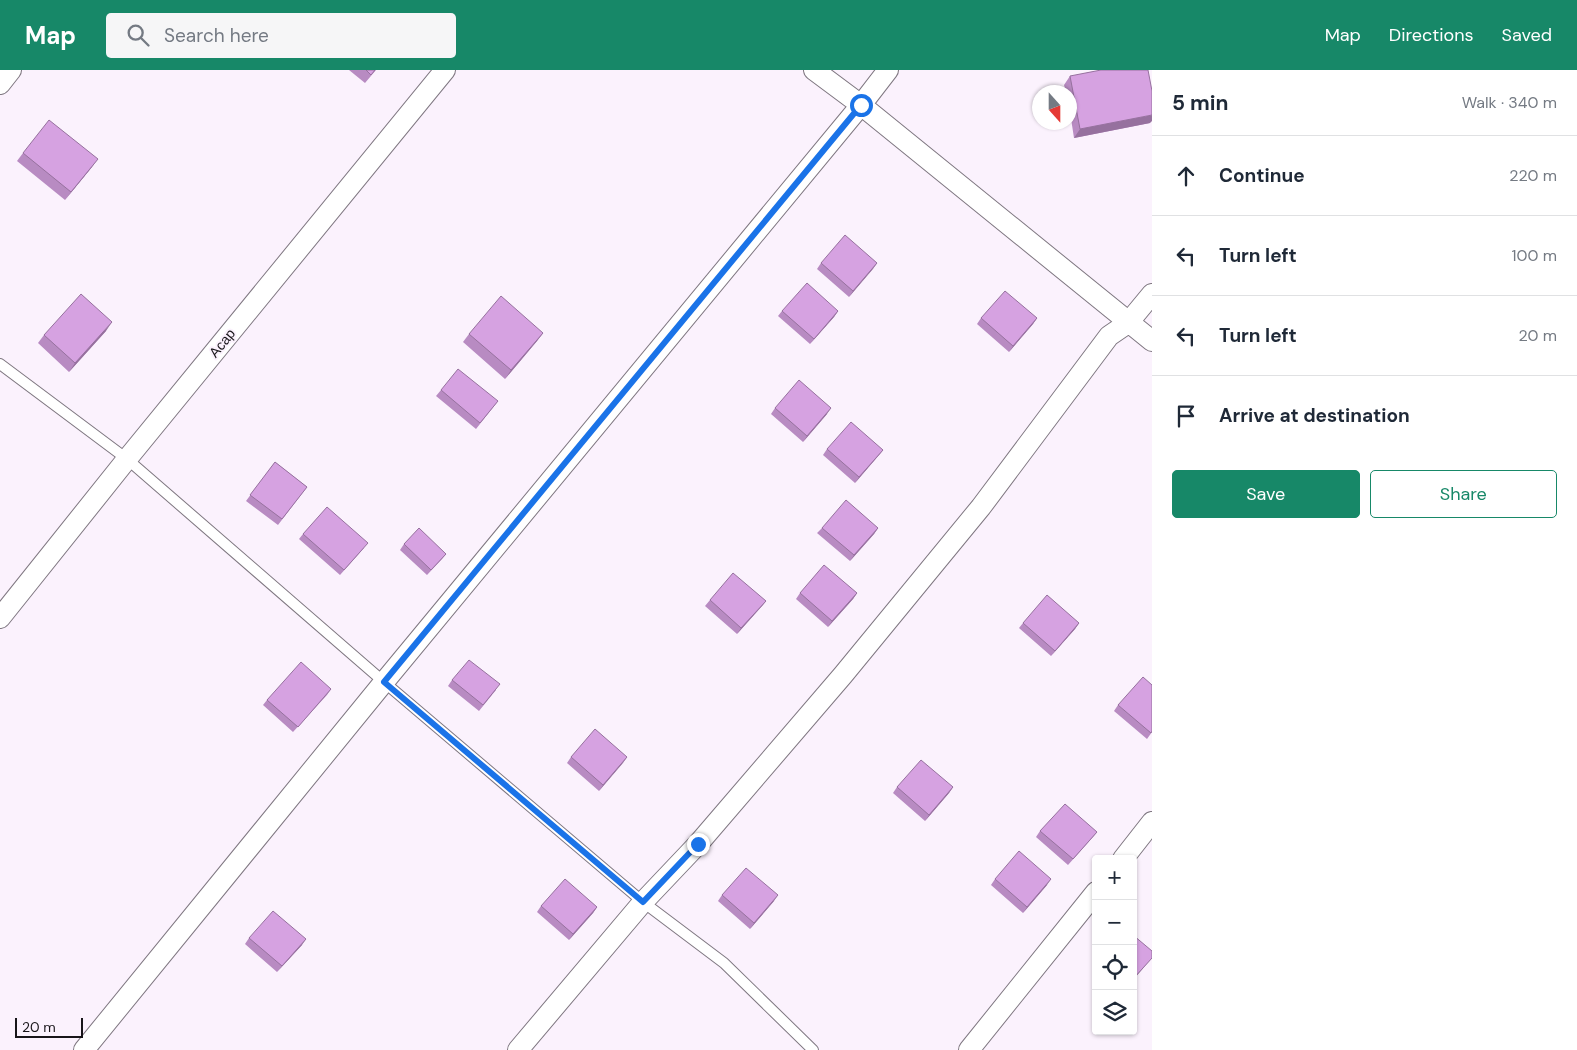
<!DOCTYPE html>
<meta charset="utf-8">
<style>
:root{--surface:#fff;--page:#f6f6f7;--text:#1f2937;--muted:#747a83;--line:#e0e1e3;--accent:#178868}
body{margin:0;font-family:"DM Sans",sans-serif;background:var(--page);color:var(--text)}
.controls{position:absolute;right:15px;bottom:15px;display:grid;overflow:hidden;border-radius:5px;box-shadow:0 1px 4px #0004}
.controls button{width:45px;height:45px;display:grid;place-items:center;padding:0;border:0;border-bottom:1px solid var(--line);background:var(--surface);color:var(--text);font:25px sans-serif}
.compass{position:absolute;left:1032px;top:15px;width:45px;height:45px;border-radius:50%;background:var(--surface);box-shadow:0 1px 4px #0004;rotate:159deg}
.scale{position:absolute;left:15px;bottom:12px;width:68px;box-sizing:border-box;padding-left:5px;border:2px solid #181519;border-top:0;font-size:14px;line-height:18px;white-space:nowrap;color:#181519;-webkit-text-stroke:4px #fbf2fd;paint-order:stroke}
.stop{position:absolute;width:15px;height:15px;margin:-11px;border:4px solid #1a73e8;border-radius:50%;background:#fff}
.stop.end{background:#1a73e8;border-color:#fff;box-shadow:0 1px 5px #0008}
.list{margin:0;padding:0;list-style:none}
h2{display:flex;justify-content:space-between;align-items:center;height:65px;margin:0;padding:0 20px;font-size:21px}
h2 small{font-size:16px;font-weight:400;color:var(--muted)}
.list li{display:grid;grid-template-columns:32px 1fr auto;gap:15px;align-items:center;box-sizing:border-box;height:80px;padding:0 20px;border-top:1px solid var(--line)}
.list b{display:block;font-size:19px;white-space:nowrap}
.list em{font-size:16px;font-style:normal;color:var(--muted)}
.actions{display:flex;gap:10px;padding:15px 20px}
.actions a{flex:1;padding:11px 0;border:1px solid var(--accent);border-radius:5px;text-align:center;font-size:18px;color:var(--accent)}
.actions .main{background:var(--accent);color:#fff}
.icon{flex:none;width:28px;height:28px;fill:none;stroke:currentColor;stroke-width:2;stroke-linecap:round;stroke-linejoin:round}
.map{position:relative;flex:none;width:1152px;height:980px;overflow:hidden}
header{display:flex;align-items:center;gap:30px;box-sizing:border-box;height:70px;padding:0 25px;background:var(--accent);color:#fff}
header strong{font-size:24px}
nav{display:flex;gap:28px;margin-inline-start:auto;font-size:18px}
.search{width:350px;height:45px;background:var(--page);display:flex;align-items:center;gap:12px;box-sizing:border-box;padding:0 18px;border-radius:5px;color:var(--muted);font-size:19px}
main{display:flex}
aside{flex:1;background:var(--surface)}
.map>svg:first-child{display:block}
</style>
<header>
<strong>Map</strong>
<div class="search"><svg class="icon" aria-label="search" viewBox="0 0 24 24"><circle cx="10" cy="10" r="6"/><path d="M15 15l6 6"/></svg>Search here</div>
<nav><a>Map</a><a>Directions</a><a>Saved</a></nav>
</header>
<main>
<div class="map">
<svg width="1152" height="980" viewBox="0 0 1152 980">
<rect width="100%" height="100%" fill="#fbf2fd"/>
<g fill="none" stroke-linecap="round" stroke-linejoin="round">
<defs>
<path id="service" d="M0,294L127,389L384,612L643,832L724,893L813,980"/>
<path id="minor" d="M888,0L861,35L1152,271
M0,14L11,0
M0,548L127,389L445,0
M1123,789L1152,752
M84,980L384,612L861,35L814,0
M518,980L643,832L698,774L843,605L981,437L1109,266L1128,253L1152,224
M969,980L1096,822"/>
</defs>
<use href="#service" stroke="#7f7781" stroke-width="12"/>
<use href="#minor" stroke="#7f7781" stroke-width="22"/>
<use href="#service" stroke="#fff" stroke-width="10"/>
<use href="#minor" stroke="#fff" stroke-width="20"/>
</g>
<path fill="#b88bc2" d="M349,0H376L365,13Z
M1070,6L1150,53L1074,68L1070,42V22H1066L1064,15Z
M23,83L92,97L65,130L17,91Z
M821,193H877L849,227L817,199Z
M782,241H838L834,247L810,274L778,246Z
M981,248H1037L1033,254L1009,282L977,254Z
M106,261L69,302L38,273L44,265Z
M543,263L537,271L505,309L463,272L469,264Z
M441,320L498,331L476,359L436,326Z
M775,338L827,344L803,372L771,344Z
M827,379L883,380L879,385L855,413L823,385Z
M275,392L307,417L278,455L246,431Z
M822,458H878L874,464L850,491L817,463Z
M303,464L364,478L340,505L299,469Z
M404,474L446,484L442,489L427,505L400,480Z
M800,523H857L853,529L828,557L796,529Z
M710,530L766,531L762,536L737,564L705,536Z
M1023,553H1079L1075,559L1051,586L1019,558Z
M452,610L496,620L479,641L448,616Z
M331,619L327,625L293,662L263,635L267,630Z
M1118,635L1152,662L1147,669L1114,641Z
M571,687H627L599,721L567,693Z
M897,717H953L949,723L925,751L893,723Z
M1040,761L1097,762L1093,767L1068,795L1036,767Z
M995,809L1047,815L1023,843L991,815Z
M722,825L774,831L750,859L718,831Z
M541,836L597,837L593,843L569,870L537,842Z
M249,868L302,875L277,902L245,874Z"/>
<path fill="#96719e" d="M1152,45V51L1150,53L1074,68L1080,59Z
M98,89L92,97L65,130L71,122Z
M877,193L873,199L849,227L853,221Z
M838,241L834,247L810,274L814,269Z
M1037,248L1033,254L1009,282L1013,276Z
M112,252L106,261L69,302L75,293Z
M543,263L537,271L505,309L511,300Z
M831,338L827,344L803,372L807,366Z
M883,380L879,385L855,413L859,407Z
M878,458L874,464L850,491L854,485Z
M857,523L853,529L828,557L832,551Z
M766,531L762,536L737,564L741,558Z
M1079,553L1075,559L1051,586L1055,581Z
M627,687L623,693L599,721L603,715Z
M953,717L949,723L925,751L929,745Z
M1051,809L1047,815L1023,843L1027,837Z
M778,825L774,831L750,859L754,853Z
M597,837L593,843L569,870L573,864Z
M306,869L302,875L277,902L282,896Z
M1152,888L1133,910V909Z"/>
<path fill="#d6a2e1" stroke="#96719e" d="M366,0H375L371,5Z
M1101,0H1148L1152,21V45L1080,59L1070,6Z
M49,50L98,89L71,122L23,83Z
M845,165L877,193L853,221L821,193Z
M807,213L838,241L814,269L782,241Z
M1005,221L1037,248L1013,276L981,248Z
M81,224L112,252L75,293L44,265Z
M501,226L543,263L511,300L469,264Z
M458,299L498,331L480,353L441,320Z
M799,310L831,338L807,366L775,338Z
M851,352L883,380L859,407L827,379Z
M275,392L307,417L282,449L250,425Z
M846,430L878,458L854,485L822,458Z
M327,437L368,473L344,500L303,464Z
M419,458L446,484L431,500L404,474Z
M824,495L857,523L832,551L800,523Z
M733,503L766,531L741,558L710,530Z
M1047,525L1079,553L1055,581L1023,553Z
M469,590L500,614L483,635L452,610Z
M301,592L331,619L298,657L267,630Z
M1143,607L1152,615V661L1151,663L1118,635Z
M595,659L627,687L603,715L571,687Z
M921,690L953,717L929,745L897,717Z
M1065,734L1097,762L1073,789L1040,761Z
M1019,781L1051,809L1027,837L995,809Z
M746,798L778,825L754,853L722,825Z
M565,809L597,837L573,864L541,836Z
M273,841L306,869L282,896L249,868Z
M1133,865L1152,881V888L1133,909Z"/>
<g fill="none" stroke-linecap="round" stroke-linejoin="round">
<path stroke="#1a73e8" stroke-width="6" d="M698,774L643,832L384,612L861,35"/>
</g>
<g text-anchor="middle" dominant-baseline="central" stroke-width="4" stroke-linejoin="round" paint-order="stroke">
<g font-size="14" fill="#181519" stroke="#fbf2fd">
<text transform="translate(222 273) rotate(-51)">Асар</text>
</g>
</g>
</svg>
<div class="controls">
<button>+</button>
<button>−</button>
<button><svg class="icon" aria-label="locate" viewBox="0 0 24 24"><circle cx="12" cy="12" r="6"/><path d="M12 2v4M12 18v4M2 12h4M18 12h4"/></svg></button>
<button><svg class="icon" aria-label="layers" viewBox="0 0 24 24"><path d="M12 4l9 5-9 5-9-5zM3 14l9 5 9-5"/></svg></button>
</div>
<svg class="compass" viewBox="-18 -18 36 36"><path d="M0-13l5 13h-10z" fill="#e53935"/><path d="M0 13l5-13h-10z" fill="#747a83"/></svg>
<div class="scale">20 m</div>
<div class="stop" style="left:861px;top:35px"></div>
<div class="stop end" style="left:698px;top:774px"></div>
</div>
<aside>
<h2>5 min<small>Walk · 340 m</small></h2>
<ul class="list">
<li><svg class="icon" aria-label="ahead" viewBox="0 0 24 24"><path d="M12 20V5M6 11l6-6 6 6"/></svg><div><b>Continue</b></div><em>220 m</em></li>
<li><svg class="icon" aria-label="left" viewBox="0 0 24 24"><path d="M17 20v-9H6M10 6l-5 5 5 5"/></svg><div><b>Turn left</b></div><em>100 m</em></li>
<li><svg class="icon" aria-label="left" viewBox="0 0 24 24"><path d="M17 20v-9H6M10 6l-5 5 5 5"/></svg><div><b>Turn left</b></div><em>20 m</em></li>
<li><svg class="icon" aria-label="arrive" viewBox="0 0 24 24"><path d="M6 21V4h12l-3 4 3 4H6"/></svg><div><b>Arrive at destination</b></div></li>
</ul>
<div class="actions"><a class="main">Save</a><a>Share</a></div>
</aside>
</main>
